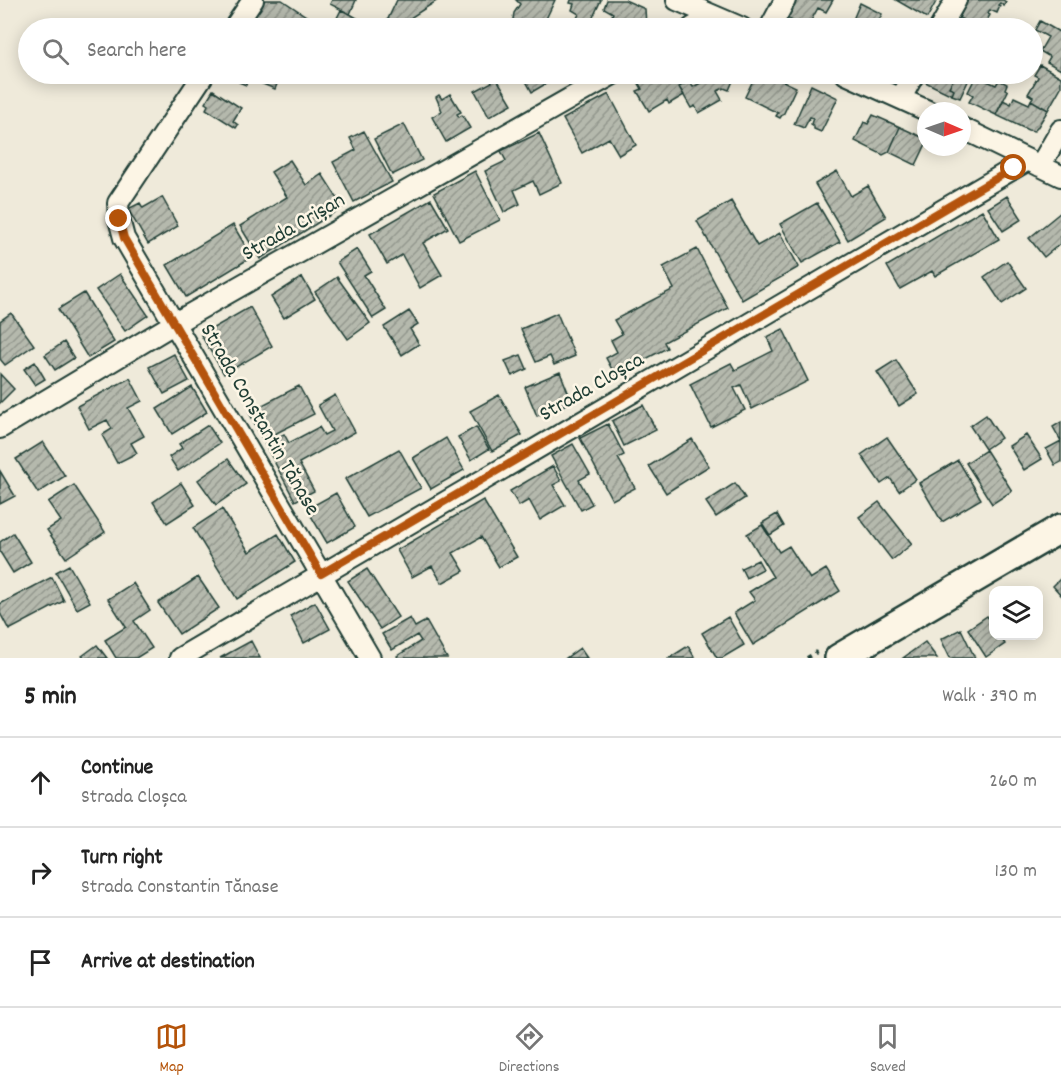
<!DOCTYPE html>
<meta charset="utf-8">
<style>
:root{--surface:#fff;--page:#f6f6f6;--text:#222;--muted:#767676;--line:#e0e0e0;--accent:#b45309}
body{margin:0;font-family:Dekko,sans-serif;background:var(--page);color:var(--text)}
.controls{position:absolute;right:18px;bottom:18px;display:grid;overflow:hidden;border-radius:12px;box-shadow:0 3px 15px #0003}
.controls button{width:54px;height:54px;display:grid;place-items:center;padding:0;border:0;border-bottom:2px solid var(--line);background:var(--surface);color:var(--text);font:30px sans-serif}
.compass{position:absolute;left:917px;top:102px;width:54px;height:54px;border-radius:50%;background:var(--surface);box-shadow:0 3px 15px #0003;rotate:92deg}
.stop{position:absolute;width:18px;height:18px;margin:-14px;border:4px solid #b45309;border-radius:50%;background:#fff}
.stop.end{background:#b45309;border-color:#fff;box-shadow:0 2px 6px #0008}
.list{margin:0;padding:0;list-style:none}
h2{display:flex;justify-content:space-between;align-items:center;height:78px;margin:0;padding:0 24px;font-size:26px}
h2 small{font-size:20px;font-weight:400;color:var(--muted)}
.list li{display:grid;grid-template-columns:39px 1fr auto;gap:18px;align-items:center;box-sizing:border-box;height:90px;padding:0 24px;border-top:2px solid var(--line)}
.list b{display:block;font-size:22px;white-space:nowrap}
.list p{margin:0;font-size:20px;white-space:nowrap;color:var(--muted)}
.list em{font-size:20px;font-style:normal;color:var(--muted)}
.icon{flex:none;width:33px;height:33px;fill:none;stroke:currentColor;stroke-width:2;stroke-linecap:round;stroke-linejoin:round}
.map{position:relative;flex:none;width:1061px;height:658px;overflow:hidden}
.search{position:absolute;background:var(--surface);box-shadow:0 3px 15px #0003;left:18px;right:18px;top:18px;height:66px;display:flex;align-items:center;gap:15px;box-sizing:border-box;padding:0 21px;border-radius:33px;color:var(--muted);font-size:22px}
.sheet{height:348px;background:var(--surface)}
nav{display:flex;justify-content:space-around;align-items:center;box-sizing:border-box;height:84px;border-top:2px solid var(--line);background:var(--surface);font-size:16px;color:var(--muted)}
nav a{display:grid;justify-items:center;gap:3px}
nav .on{color:var(--accent)}
.map>svg:first-child{display:block}
</style>
<div class="map">
<svg width="1061" height="658" viewBox="0 0 1061 658">
<defs>
<pattern id="building-hatch" width="6" height="6" patternUnits="userSpaceOnUse" patternTransform="scale(1.5)"><rect width="6" height="6" fill="#b5b9ad"/><path d="M-1 1l2-2M0 6l6-6M5 7l2-2" fill="none" stroke="#93988e"/></pattern>
</defs>
<rect width="100%" height="100%" fill="#efeada"/>
<filter id="ink" filterUnits="userSpaceOnUse"><feTurbulence type="fractalNoise" baseFrequency=".0167" numOctaves="2"/><feDisplacementMap in="SourceGraphic" scale="12" xChannelSelector="R" yChannelSelector="G"/><feConvolveMatrix kernelMatrix="1 2 1 2 8 2 1 2 1" color-interpolation-filters="sRGB"/></filter>
<g filter="url(#ink)">
<path fill="url(#building-hatch)" stroke="#1f3d34" stroke-width="1.5" d="M265,0H282L306,16L298,28H270L253,19Z
M332,0H356L350,14L330,4Z
M397,0H438L398,26L387,21Z
M516,0H555L544,23L535,28L519,24L513,19L514,13L520,4Z
M571,0H601L588,28H572L579,14L572,10L574,4L570,3Z
M607,0H625L645,9L646,25L641,28H612L611,27L614,24L611,18L613,13L604,8Z
M794,0H833L826,12L818,8L807,28L784,17Z
M896,0H937L927,18Z
M968,0H1003L1006,2L1004,6L1000,3L998,5L1000,6L997,13L990,10L988,14L990,15L983,27L986,28H977L959,18Z
M860,3L882,14L875,28H840L845,19L852,22Z
M341,10L350,14L374,28H332Z
M1040,21L1061,33V70L1047,62L1050,57L1040,51L1048,37L1035,30Z
M1040,65L1061,77V87L1048,110L1031,100L1033,97L1028,94L1038,77L1034,75Z
M237,74H271L280,77L275,89L248,78L246,85L239,82L242,75Z
M494,74L512,104L489,117L475,91L492,82L489,77Z
M522,74H544L549,82L532,92Z
M644,74H671L684,95L669,104L667,100L649,111L637,91L642,89L636,78Z
M705,74H736L729,90L724,88L717,91L722,100L699,113L695,106L691,108L679,87L689,81L693,87L708,79Z
M756,74H768L796,87L783,115H782L780,118L776,116L778,113L745,97Z
M927,74H956L949,87L954,90L952,95L923,81Z
M956,74L971,75L960,98L952,95L954,90L949,87Z
M976,76L996,85L999,80L1007,84L1005,89L1008,91L996,115L969,102L973,95L968,92Z
M811,85L838,98L821,132L814,129V126L811,124L813,118L810,117L804,128L794,124Z
M213,90L241,108L233,121L238,125L236,128L206,109L208,105L205,103Z
M450,94L461,112L457,114L459,117L462,115L470,128L446,142L432,117L442,111L436,97L439,95L442,99Z
M609,94L636,145L619,155L609,138L582,153L563,119Z
M1014,97L1029,104L1031,100L1048,110L1037,128L1034,131L1028,130L996,115L1003,100L1011,104Z
M873,115L900,127L889,152L883,155L855,141L864,122L868,124Z
M404,124L422,160L392,175L374,139Z
M900,127L926,139V144L916,165L889,152Z
M364,131L392,182L354,202L333,162L356,150L350,138Z
M539,133L562,183L539,194L533,181L514,190L520,204L504,212L485,171L506,161L501,151Z
M290,160L306,185L322,174L343,207L260,259L240,226L287,197L271,172Z
M475,171L500,220L459,241L434,193Z
M837,171L851,196L868,186L886,217L848,240L815,184Z
M1007,196L1022,219L1003,231L988,208Z
M162,197L178,226L148,244L128,209L140,203L143,208Z
M431,199L448,228L423,243L442,275L420,288L402,255L387,264L370,234Z
M731,201L757,246L780,233L799,267L742,300L697,221Z
M817,203L840,242L802,263L780,224Z
M982,210L999,239L935,276L932,271L900,289L887,266Z
M1061,212V243L1044,257L1029,238Z
M233,225L252,257L186,297L167,265Z
M357,249L371,271L364,275L386,310L373,318L337,262Z
M697,249L728,308L664,342L667,348L615,375L606,358L617,352L611,340L622,334L614,320L674,289L663,267Z
M1007,261L1026,288L1002,304L984,277Z
M120,274L148,315L125,331L96,290Z
M302,277L315,299L284,318L271,297Z
M337,277L370,323L348,339L315,292Z
M84,293L114,342L88,358L58,309Z
M250,307L272,346L224,374L201,335Z
M409,311L418,324L410,329L419,344L402,355L384,327Z
M11,313L34,345L5,365L0,359V321Z
M557,313L575,356L554,365L550,356L536,362L521,329Z
M783,329L808,381L752,409L741,385L734,388L745,410L711,427L690,384L731,363L735,370L773,351L767,337Z
M64,342L74,358L55,370L45,355Z
M174,354L189,381L164,394L149,367Z
M521,355L527,369L512,376L505,361Z
M896,360L918,394L899,406L877,372Z
M35,362L45,379L35,385L24,369Z
M560,372L572,402L537,416L525,387Z
M0,374L14,389L0,403Z
M130,378L142,401L128,408L144,436L131,443L137,453L117,463L102,435L112,429L107,420L89,429L77,406Z
M299,386L314,414L263,440L249,412Z
M192,387L207,412L172,434L157,409Z
M335,395L355,432L299,463L314,491L295,501L265,444L284,434L289,443L319,427L324,435L332,431L318,405Z
M499,395L522,435L492,451L470,411Z
M643,405L656,430L624,446L612,421Z
M986,415L1001,438L985,449L970,426Z
M1061,422V441L1053,427Z
M608,424L624,455L618,458L635,488L612,500L580,438Z
M208,425L220,443L178,471L169,457L182,448L179,444Z
M476,427L489,449L471,460L458,437Z
M1026,435L1042,459L1024,470L1009,446Z
M887,437L916,479L899,491L890,478L881,484L861,455Z
M446,438L464,470L431,489L413,458Z
M692,439L709,466L666,493L649,466Z
M1061,441V462L1055,465L1046,449Z
M43,442L65,476L38,493L16,459Z
M573,444L590,474L579,480L592,504L581,510L551,456Z
M399,449L421,488L367,517L345,479Z
M986,450L1012,491L992,504L966,463Z
M228,459L246,484L216,505L198,480Z
M958,460L981,499L942,522L919,483Z
M553,466L561,481L553,485L565,505L540,520L529,500L519,506L510,491Z
M0,471L15,496L0,504Z
M181,483L195,505L167,523L153,502Z
M735,483L745,498L716,517L706,502Z
M74,485L105,532L66,558L47,530L61,521L48,502Z
M336,493L355,527L327,543L307,509Z
M483,500L517,557L499,567L481,537L453,553L464,571L442,583L432,566L412,577L397,550Z
M879,502L912,544L892,560L859,517Z
M222,509L249,552L278,534L295,562L237,599L193,528Z
M777,514L784,526L770,535L762,523Z
M762,525L779,552L789,546L810,579L826,569L840,591L753,645L734,613L755,600L749,592L773,577L747,534Z
M13,533L31,562L13,573L0,552V542Z
M758,560L763,569L746,578L741,568Z
M69,565L90,602L77,609L56,572Z
M367,569L398,617L380,629L348,581Z
M52,577L64,601L9,630L0,613V604Z
M198,577L219,608L179,634L158,603Z
M1061,578V595L1053,586Z
M133,583L150,610L134,621L152,648L136,658H116L105,640L126,627L108,599Z
M315,602L330,629L304,643L290,616Z
M987,616L994,626V636H1000L1005,644L986,657L968,629Z
M728,617L744,645L722,658H717L702,633Z
M410,618L415,627L426,621L447,658H398L397,656L421,641L417,635L392,650L382,634Z
M961,629L975,658H950L941,639Z
M251,641L260,658H220Z
M925,642L937,658H903Z
M97,645L107,658H84L82,656Z
M688,646L695,658H669Z
M580,648L587,658H566Z"/>
<g fill="none" stroke-linecap="round" stroke-linejoin="round">
<defs>
<path id="street" d="M677,0L742,28
M234,28L253,0
M692,28L713,16
M770,28L785,0
M940,28L956,0
M204,74L118,203L119,219L124,238L370,658
M846,74L928,111
M901,98L914,74
M962,128L1061,176
M1040,166L1061,130
M0,428L175,323L613,74
M180,658L1028,160"/>
<path id="secondary" d="M839,658L1061,528"/>
</defs>
<use href="#street" stroke="#1f3d34" stroke-width="24"/>
<use href="#secondary" stroke="#1f3d34" stroke-width="32"/>
<path stroke="#1f3d34" stroke-width="4" stroke-dasharray="4.5 4.5" stroke-linecap="butt" d="M807,658L817,652"/>
<use href="#street" stroke="#fcf5e5" stroke-width="20"/>
<use href="#secondary" stroke="#fcf5e5" stroke-width="27"/>
</g>
</g>
<g fill="none" stroke-linecap="round" stroke-linejoin="round" filter="url(#ink)">
<path stroke="#b45309" stroke-width="8" d="M119,219L124,238L321,574L1014,168"/>
</g>
<g text-anchor="middle" dominant-baseline="central" stroke-width="5" stroke-linejoin="round" paint-order="stroke">
<g font-size="22" fill="#1f3d34" stroke="#fcf5e5">
<text transform="translate(294 228) rotate(-30)">Strada Crișan</text>
<text transform="translate(592 388) rotate(-30)">Strada Cloșca</text>
<text transform="translate(259 420) rotate(60)">Strada Constantin Tănase</text>
</g>
</g>
</svg>
<div class="controls">
<button><svg class="icon" aria-label="layers" viewBox="0 0 24 24"><path d="M12 4l9 5-9 5-9-5zM3 14l9 5 9-5"/></svg></button>
</div>
<svg class="compass" viewBox="-18 -18 36 36"><path d="M0-13l5 13h-10z" fill="#e53935"/><path d="M0 13l5-13h-10z" fill="#767676"/></svg>
<div class="stop" style="left:1014px;top:168px"></div>
<div class="stop end" style="left:119px;top:219px"></div>
<div class="search"><svg class="icon" aria-label="search" viewBox="0 0 24 24"><circle cx="10" cy="10" r="6"/><path d="M15 15l6 6"/></svg>Search here</div>
</div>
<section class="sheet">
<h2>5 min<small>Walk · 390 m</small></h2>
<ul class="list">
<li><svg class="icon" aria-label="ahead" viewBox="0 0 24 24"><path d="M12 20V5M6 11l6-6 6 6"/></svg><div><b>Continue</b><p>Strada Cloșca</p></div><em>260 m</em></li>
<li><svg class="icon" aria-label="right" viewBox="0 0 24 24"><path d="M7 20v-9h11M14 6l5 5-5 5"/></svg><div><b>Turn right</b><p>Strada Constantin Tănase</p></div><em>130 m</em></li>
<li><svg class="icon" aria-label="arrive" viewBox="0 0 24 24"><path d="M6 21V4h12l-3 4 3 4H6"/></svg><div><b>Arrive at destination</b></div></li>
</ul>
</section>
<nav>
<a class="on"><svg class="icon" aria-label="map" viewBox="0 0 24 24"><path d="M3 6l6-2 6 2 6-2v14l-6 2-6-2-6 2zM9 4v14M15 6v14"/></svg>Map</a>
<a><svg class="icon" aria-label="directions" viewBox="0 0 24 24"><path d="M12 3l9 9-9 9-9-9zM9 14v-3h6M13 9l2 2-2 2"/></svg>Directions</a>
<a><svg class="icon" aria-label="saved" viewBox="0 0 24 24"><path d="M7 4h10v16l-5-4-5 4z"/></svg>Saved</a>
</nav>
